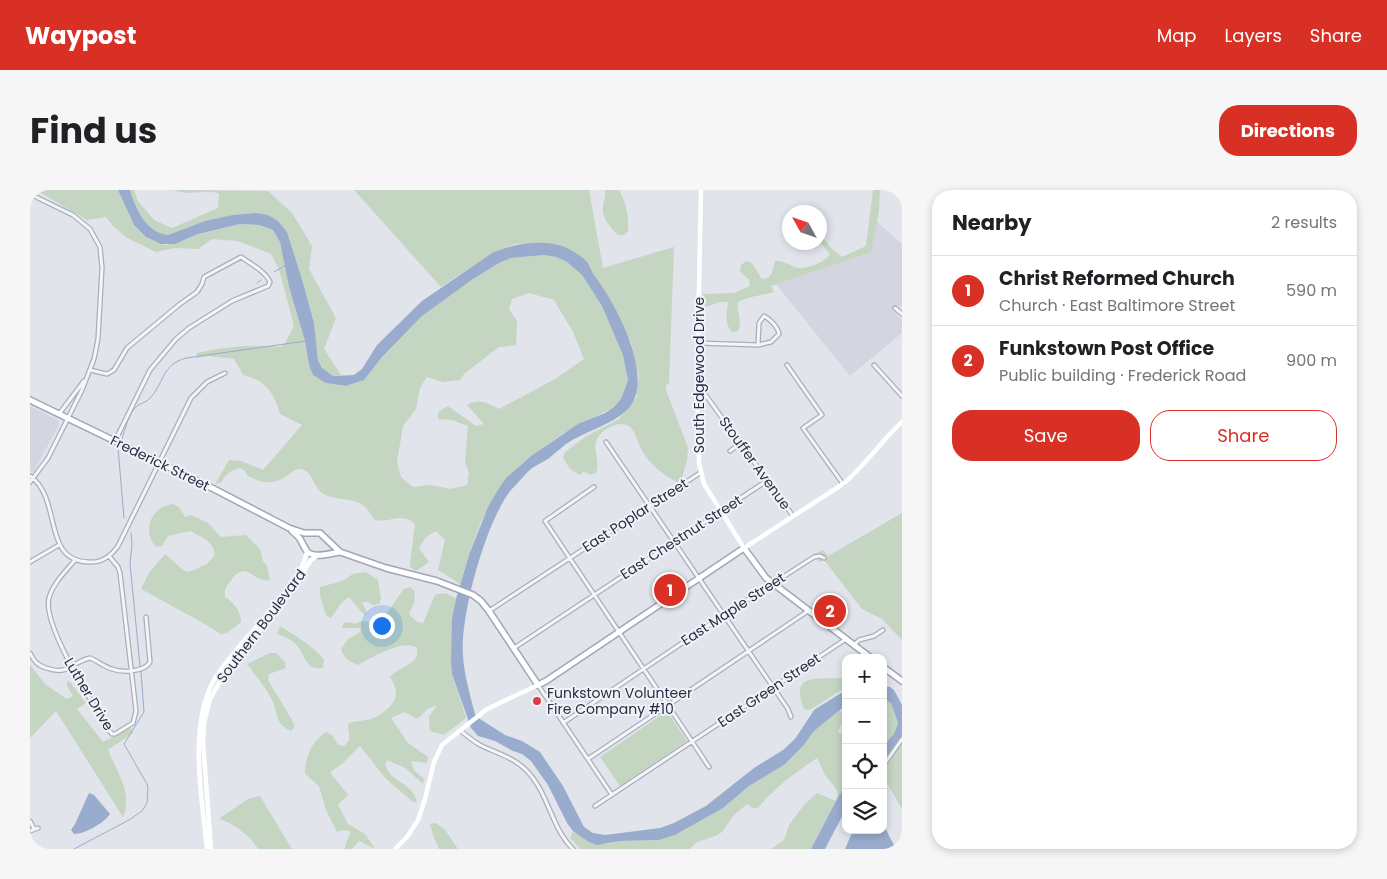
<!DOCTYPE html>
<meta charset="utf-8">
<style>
:root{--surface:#fff;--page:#f6f6f6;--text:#202124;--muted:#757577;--line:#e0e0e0;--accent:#d93025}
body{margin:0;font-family:Poppins,sans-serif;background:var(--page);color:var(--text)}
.controls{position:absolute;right:15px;bottom:15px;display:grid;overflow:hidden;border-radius:10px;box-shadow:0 2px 8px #0003}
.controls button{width:45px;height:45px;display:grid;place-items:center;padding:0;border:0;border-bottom:1px solid var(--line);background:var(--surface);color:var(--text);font:25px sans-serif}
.compass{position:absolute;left:752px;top:15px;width:45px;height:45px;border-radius:50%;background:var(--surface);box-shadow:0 2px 8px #0003;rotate:310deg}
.you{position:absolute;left:351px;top:435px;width:18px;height:18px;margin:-12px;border:4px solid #fff;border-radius:50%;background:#1a73e8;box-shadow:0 0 0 8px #1a73e833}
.badge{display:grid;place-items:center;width:32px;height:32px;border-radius:50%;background:var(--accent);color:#fff;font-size:16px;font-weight:700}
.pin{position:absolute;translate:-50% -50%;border:2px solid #fff;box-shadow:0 1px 5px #0006}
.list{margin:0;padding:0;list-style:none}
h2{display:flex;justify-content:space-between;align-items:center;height:65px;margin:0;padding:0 20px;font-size:21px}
h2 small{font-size:16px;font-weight:400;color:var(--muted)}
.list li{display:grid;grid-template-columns:32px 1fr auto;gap:15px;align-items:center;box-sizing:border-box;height:70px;padding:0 20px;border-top:1px solid var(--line)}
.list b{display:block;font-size:19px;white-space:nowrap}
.list p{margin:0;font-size:16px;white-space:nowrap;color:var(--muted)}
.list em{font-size:16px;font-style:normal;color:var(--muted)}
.actions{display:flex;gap:10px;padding:15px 20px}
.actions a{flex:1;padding:11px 0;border:1px solid var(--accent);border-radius:20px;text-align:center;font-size:18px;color:var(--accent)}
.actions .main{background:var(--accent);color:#fff}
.icon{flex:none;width:28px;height:28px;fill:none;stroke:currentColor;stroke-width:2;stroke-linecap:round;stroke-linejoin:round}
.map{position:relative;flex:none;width:872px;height:659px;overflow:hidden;border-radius:20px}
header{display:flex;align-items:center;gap:30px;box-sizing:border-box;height:70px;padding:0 25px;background:var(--accent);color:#fff}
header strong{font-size:24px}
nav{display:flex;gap:28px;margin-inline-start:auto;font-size:18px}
.intro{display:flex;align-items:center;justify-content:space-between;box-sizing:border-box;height:120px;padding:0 30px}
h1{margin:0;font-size:35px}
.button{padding:12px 22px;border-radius:20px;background:var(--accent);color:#fff;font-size:18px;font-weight:700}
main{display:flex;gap:30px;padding:0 30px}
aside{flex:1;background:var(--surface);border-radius:20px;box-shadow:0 2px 8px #0003}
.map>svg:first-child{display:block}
</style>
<header>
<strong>Waypost</strong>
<nav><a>Map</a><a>Layers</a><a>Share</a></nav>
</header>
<div class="intro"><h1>Find us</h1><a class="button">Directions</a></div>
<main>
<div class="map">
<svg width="872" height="659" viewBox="0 0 872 659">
<rect width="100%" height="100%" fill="#e1e4eb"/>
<path fill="#d3d6e0" d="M844,29L872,54V115L865,123L872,129V143L820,186L745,93L839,61Z
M0,216L26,229L29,231V235L4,281L2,282L0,281Z"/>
<path fill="#c4d5c2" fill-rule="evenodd" d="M6,0H88L104,35L116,47L131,54L137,55L155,50L168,44L210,34L229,35L243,40L250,52L259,97L275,151L279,176L296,193L316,196L334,190L352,167L392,126L443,89L469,73L481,68L514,65L526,67L537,72L552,85L572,116L594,165L598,190L594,201L591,209L584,217L532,244L501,266L490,275L469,298L451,332L439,365L430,394L408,380L415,350L406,341L396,347L389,358L399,372L386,381L381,378L380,373L385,334C373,322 358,333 345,330C341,326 338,318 333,315C321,307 304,311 292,303C283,296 282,278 268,279C264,280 261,283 258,285C245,296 231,293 218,286L215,281L210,278C201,281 195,284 191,293L185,294L199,270L211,271L233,280L272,235L250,224C244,202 235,190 213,185L204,169L179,166L166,168L167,163C196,157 222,154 251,157L255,153L264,136L249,79L241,64L208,51L182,49L168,59L145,58L126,62L97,48L83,36L76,27L57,30ZM499,103L524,110L543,142L554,169L525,189L469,219C457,213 449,208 437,215L454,234L446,236L418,216L408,222V229L422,230L438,236L435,272L439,283L437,295L421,299L400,295L383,297L371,287L367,272L373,236L386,219L390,198L397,187L413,192L430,190L434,184L469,157L486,155L487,131L479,119L482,109Z
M100,0H104L108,11L124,30L142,38L188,18L189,3C174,0 158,6 143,0L238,1L262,23L282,56L279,79L306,128L294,159L311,185L303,186L295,182L288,170L284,133L272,89L257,42L248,31L186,29L175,31L138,45C116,42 106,20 100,0Z
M324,0H559L573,78L644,57L639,194L636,195V200L658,258L657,270L652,288L647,292C634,286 617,272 611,258C607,252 606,242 600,237C590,229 572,239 567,249C562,261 571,272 566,283L560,285L554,281L550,285L540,279L533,268L535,262L555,247L589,229L608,205H605L609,186L601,152L576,103L562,83L556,71L539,60L518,54H485L462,63L411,97Z
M575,0H589C596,13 599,26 598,41L594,45H588C581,38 571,27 573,16C574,10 576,7 575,0Z
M843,0H850L849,21L841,62L741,96L744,102C731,106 721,105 708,112C706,122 713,129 708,141L702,142C694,133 697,123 698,112H690L675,117L673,104L704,103L720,96L719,90L710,81L711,75L716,71L722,73L732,89L738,88L742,83L745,71C754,70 760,76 768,78C778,79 796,72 800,64L790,52V44L803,60L812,67L836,56Z
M143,314L149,317L155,327L161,325L178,333L191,347L216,345L230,359L233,371L237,376L240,390C225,394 216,369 202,389C197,395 194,399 195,407C204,413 211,421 211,432L197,443L191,444L173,433L111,399L119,383L135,364L153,380L159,382L177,374L185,365C183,350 171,347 160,341L138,346L132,356L126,357C111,340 122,316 143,314Z
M872,323V450L852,429L832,419L794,370L789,372L784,364L793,360L798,366Z
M336,382L348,390L351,409L349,414L343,415L338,412H332L337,423L335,426L319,407L312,412L301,428L296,425L290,406V397L312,391L323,384Z
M380,397L385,401L384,413L379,424L387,432L393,433L405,405C413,402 419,403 426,409L422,428V484L436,528L414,545L400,541L399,527L407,515L397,519L392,525L387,529L374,522L361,528L378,553L398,567L397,573L381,571L384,580L394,589L393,594L375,578L357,570L355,575C357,579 359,583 362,586C373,595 384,597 387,613L383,612L356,589L330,556L312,574L300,582L318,605L308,615L318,634L335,644L345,659L329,651L322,659H315C314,653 320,648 320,641L313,640L307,642L296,620L289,596L275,584C275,567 282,551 296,542L302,545L308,555L314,556C323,549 318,544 318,534C324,531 330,531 337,530C350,527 371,513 365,497C364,494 362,490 360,487C369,476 390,475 387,458C374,448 341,468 328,475C320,472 313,467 311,459L318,449L329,443L331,438H312L314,433L320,432L325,434C337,426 341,436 351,440L353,428L374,399Z
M250,436C266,446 281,455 294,469L293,478C274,481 276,464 265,453C260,449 253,446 247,444Z
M240,463H246L255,472L256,478L239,484L238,490L262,530L265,536L261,541C244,535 248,520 241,508C235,496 225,485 217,474Z
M0,475L16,495L37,509L43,506L37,496V491L40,492L56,513L47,519L73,552L101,538L103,543L78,560C87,582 103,603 93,627L26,521L0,548Z
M816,488V497L780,520L774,519C758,481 791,490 816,488Z
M853,508L861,513L868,533L864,544L853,556Z
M810,520L814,529L808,542L816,545V596L808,607L807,600L795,585L787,568C766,582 744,598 728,618H722L717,614C713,618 708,621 704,625C698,631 696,640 689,644C677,651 670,647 660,659H551L540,648L543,641L557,651L577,654L590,651L629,650L645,645L693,618L719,596L754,575L773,556L784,541Z
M637,521L657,551L590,596L570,567Z
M872,552V619L858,595L853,591L855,579Z
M787,603L806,611L781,659H741L754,650L759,635L774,615Z
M230,606L262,659H228C221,646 204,634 190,629V628L218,609Z
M406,633L415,640L428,659H409L404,648L400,634Z"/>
<path fill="#9aaccd" d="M88,0H100C106,20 116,42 138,45L175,31L203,25L226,23L238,25L248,31L257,42L272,89L284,133L288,170L292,178L303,186L324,185L332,179L347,155L392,111L462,63C482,54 510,49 532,56C540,59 552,66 557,72C560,76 561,81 564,85C585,113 619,175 604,210C594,232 556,240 536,254C530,259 524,264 518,269C513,272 507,275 502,278C495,284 488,293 481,300C456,331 430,425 433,465C434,484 440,505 445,524L450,529L475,545L492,551L510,562L533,596L554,637L563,643L575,645L630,638L644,633L676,616L724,578L753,560L765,549L784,520L816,500V515L784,541L773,556L754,575L719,596L693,618L645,645L629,650L590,651L567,655L557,651L543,641L537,633L518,595L501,571L492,564L483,561L465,551L448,546L441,538L422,484L421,470L422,428L426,409L439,365L458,317L469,298L477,287L501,266L548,234L575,223L584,217L591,209L594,201L598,190L593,165L572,116L552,85L537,72L526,67L514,65L481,68L469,73L443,89L392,126L352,167L334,190L316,196L296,193L283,185L279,175L275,151L259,97L250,52L243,40L229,35L210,34L168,44L145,54H131L116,47L104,35Z
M853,496L860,497L864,500L872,515V545L853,571V556L864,544L868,533L861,513L853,508Z
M816,596V619L795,659H781L808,607Z
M59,603L64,605L80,624C74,633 55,644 44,644L41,640L45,634Z
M853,634L866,659H815L821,645L825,640H853Z"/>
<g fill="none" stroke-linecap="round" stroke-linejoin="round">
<path stroke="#9aaccd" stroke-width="1" d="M244,82L256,75
M227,93L231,90
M92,249C95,239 99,223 107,216C111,213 117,212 120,208C135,192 131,175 156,168L276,151
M88,258L94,328
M101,343L102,355L100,373L110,476
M0,657L8,659
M44,659L99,630L112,621L117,613L118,598L117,594L94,554L114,522L111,482"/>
<defs>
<path id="street" d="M0,4L43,25L60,39L70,57L72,78L68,149L64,169L52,200L18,268L0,292
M865,118L872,124
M668,153L728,155L729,133L734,126C740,129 748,137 749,144L741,152L728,155
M757,175L792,225L773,238L813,294
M844,175L872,206
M60,180L77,184L84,180L97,158L150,114L167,102L172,94L174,87L211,67C221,74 235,81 240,92L238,96L202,111L159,138L146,149L120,180L85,251
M667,196L672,200L763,326
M29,224L54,191
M576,252L758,519L761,527
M700,261L711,253
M0,286C33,309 11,371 59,372C72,373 81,366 88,356L161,208L177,192L195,183
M564,297L515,331L679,577
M45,370C36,381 23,393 19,408C12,435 63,513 78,539L82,544H85L103,533L106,521L90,383L88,377L79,366
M0,372L29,355
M459,421L670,283
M824,455L829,450L844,446L853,440
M484,458L738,290
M0,463C4,471 7,475 16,478C40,486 41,472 60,468C68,471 74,477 82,479C92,483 115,482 120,472L116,427
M508,495L582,605
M533,533L694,425L784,367L790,366L794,368
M431,541C437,546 443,551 450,555C466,563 483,567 496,580C519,603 521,638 543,659
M558,569L778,421
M853,576L872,549
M565,616L816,449
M0,631L4,639
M0,641L8,638"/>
<path id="primary" d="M0,210L184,299L259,338L274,343H290L310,362L356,378L407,391L443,405L451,411L459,421L508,495L516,491L714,358L736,388L841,468
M262,341C272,349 270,350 276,360C282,370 301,363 310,362
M853,477L872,491"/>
</defs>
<use href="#street" stroke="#aaaeb9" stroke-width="5.5"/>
<use href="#primary" stroke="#a0a6b7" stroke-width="8"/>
<use href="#street" stroke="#f4f5f9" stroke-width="3"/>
<path stroke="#fff" stroke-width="4.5" d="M671,0L667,196L669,273L674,294L714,358L813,294C835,276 851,251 872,232
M177,659C172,608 158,536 184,490C196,470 213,452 229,434C246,413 271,389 277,362
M181,659L173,552L174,533L180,509L197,479L248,419L264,397L281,370L287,366
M365,659L377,647L388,630L395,609L404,572L412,555L457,519L508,495"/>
<use href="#primary" stroke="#fff" stroke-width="5"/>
</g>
<circle fill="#d73f43" stroke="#f1f3f8" stroke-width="2" cx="507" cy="511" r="5"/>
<g text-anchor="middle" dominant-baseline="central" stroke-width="4" stroke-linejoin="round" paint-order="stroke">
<g font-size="14" fill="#282f44" stroke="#f1f3f8">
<text transform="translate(669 185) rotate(-90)">South Edgewood Drive</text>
<text transform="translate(130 273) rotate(26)">Frederick Street</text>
<text transform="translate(725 273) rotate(54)">Stouffer Avenue</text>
<text transform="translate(605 325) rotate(-33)">East Poplar Street</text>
<text transform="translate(651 347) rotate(-33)">East Chestnut Street</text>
<text transform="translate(703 419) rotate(-33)">East Maple Street</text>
<text transform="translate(231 436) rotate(-53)">Southern Boulevard</text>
<text transform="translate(739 500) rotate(-34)">East Green Street</text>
<text transform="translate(59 504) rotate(59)">Luther Drive</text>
</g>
<g font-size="14" fill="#282f44" stroke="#f1f3f8" text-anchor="start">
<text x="517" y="503">Funkstown Volunteer<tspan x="517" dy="16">Fire Company #10</tspan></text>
</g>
</g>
</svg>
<div class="controls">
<button>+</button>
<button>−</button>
<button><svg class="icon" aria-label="locate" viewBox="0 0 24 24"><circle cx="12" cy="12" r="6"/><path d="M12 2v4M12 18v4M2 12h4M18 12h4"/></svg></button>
<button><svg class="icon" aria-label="layers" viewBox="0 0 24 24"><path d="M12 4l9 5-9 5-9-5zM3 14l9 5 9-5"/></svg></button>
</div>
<svg class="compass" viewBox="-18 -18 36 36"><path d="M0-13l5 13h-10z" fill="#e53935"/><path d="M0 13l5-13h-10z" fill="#757577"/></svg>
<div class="you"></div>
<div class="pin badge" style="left:640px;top:400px">1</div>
<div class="pin badge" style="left:800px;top:421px">2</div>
</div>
<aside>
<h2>Nearby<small>2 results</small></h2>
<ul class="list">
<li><span class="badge">1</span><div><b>Christ Reformed Church</b><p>Church · East Baltimore Street</p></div><em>590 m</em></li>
<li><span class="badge">2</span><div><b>Funkstown Post Office</b><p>Public building · Frederick Road</p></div><em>900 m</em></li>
</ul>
<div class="actions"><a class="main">Save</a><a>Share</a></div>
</aside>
</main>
